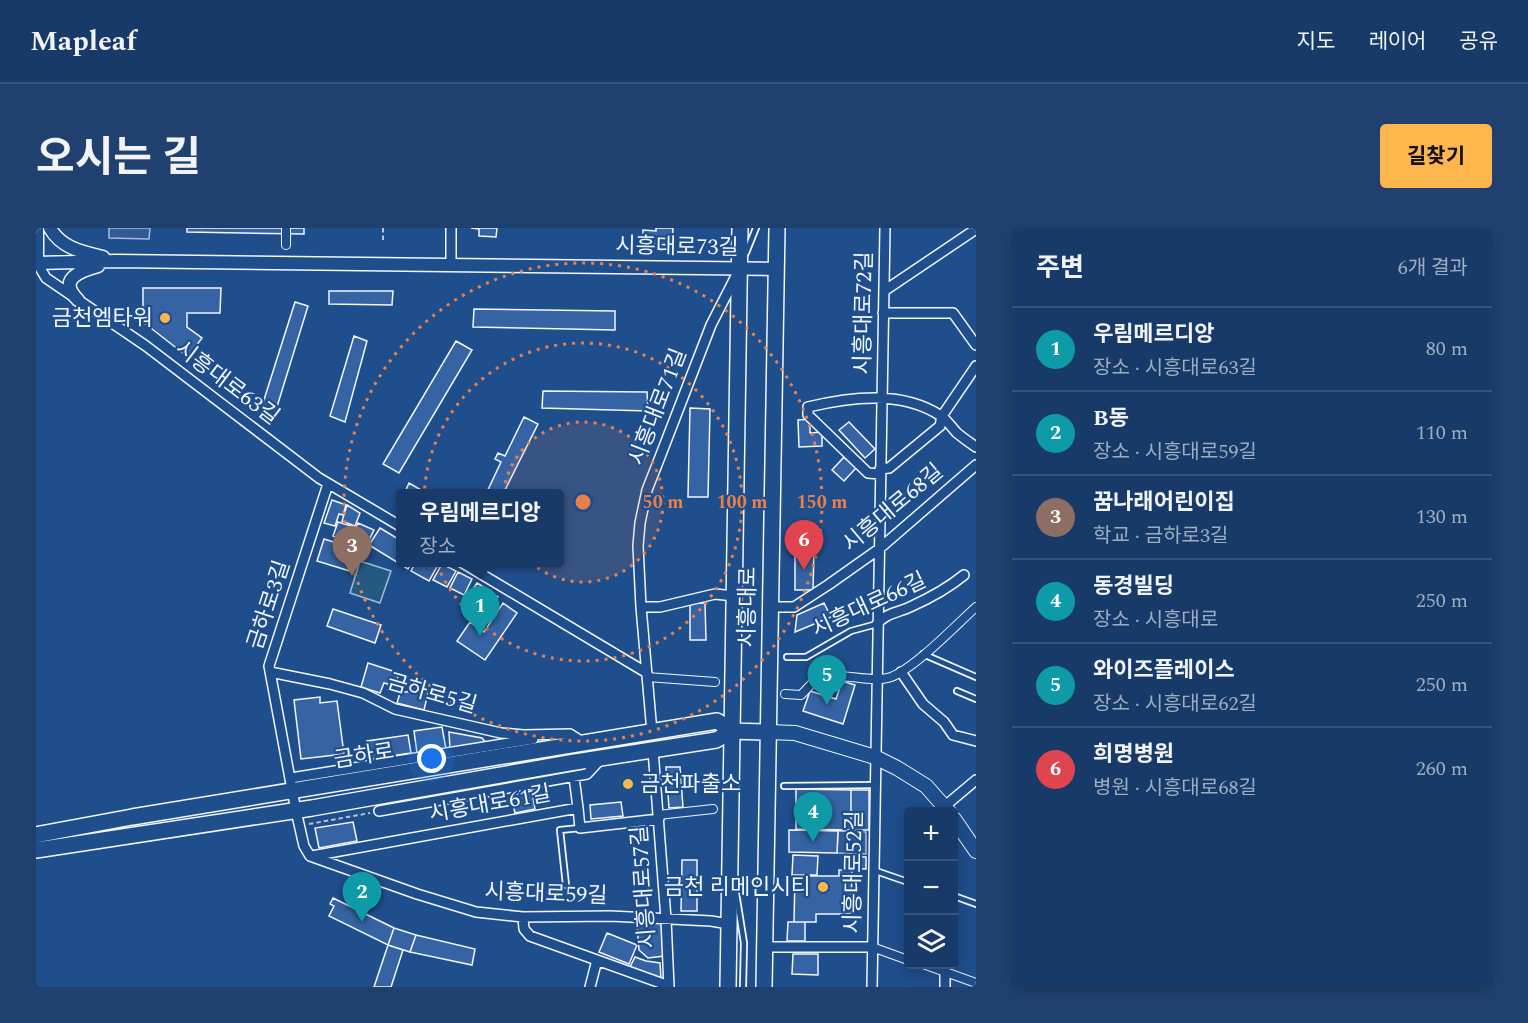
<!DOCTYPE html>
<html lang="ko">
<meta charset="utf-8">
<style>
:root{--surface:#173a69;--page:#20416f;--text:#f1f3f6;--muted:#9eadc0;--line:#36547d;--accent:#ffb74d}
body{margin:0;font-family:Spectral,"Noto Sans KR",serif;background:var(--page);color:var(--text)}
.controls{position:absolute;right:18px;bottom:18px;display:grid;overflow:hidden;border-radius:6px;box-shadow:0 3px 15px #0003}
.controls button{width:54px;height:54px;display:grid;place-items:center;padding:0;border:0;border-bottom:2px solid var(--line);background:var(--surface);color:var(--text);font:30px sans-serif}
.you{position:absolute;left:396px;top:531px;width:21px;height:21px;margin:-15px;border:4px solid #fff;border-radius:50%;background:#1a73e8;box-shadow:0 0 0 9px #1a73e833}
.badge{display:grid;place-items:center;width:39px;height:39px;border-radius:50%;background:var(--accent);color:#fff;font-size:20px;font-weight:700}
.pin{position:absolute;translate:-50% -50px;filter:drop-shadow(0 2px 3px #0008)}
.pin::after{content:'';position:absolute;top:32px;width:21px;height:18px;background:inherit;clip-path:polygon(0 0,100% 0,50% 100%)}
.popup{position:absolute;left:360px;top:261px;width:168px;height:78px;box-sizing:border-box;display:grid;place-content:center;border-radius:6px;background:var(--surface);filter:drop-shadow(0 2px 4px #0005);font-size:20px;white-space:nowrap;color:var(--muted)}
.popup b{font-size:22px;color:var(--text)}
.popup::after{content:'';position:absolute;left:50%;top:100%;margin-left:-12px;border:12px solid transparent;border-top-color:var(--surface)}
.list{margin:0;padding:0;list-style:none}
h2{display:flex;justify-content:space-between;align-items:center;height:78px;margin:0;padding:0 24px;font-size:26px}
h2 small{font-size:20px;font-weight:400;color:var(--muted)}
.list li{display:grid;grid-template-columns:39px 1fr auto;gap:18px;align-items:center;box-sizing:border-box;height:84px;padding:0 24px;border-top:2px solid var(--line)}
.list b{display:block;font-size:22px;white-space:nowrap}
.list p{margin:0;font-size:20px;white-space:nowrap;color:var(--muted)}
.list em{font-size:20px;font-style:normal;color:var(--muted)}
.icon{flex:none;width:33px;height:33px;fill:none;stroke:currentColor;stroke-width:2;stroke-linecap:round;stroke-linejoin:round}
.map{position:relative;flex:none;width:940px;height:759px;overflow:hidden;border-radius:6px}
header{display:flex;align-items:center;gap:36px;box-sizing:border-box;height:84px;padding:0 30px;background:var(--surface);border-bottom:2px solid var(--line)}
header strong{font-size:28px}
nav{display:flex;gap:33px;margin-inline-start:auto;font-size:21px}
.intro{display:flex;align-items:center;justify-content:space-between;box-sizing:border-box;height:144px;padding:0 36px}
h1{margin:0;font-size:42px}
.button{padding:15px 27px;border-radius:6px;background:var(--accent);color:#111;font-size:21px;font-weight:700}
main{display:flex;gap:36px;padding:0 36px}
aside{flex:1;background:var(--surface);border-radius:6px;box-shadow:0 3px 15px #0003}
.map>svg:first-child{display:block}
</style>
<header>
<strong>Mapleaf</strong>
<nav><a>지도</a><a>레이어</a><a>공유</a></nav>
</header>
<div class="intro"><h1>오시는 길</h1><a class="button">길찾기</a></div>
<main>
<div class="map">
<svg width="940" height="759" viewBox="0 0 940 759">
<rect width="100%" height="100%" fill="#1f4e8c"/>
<path fill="#245a82" stroke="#a8bbd7" stroke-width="1.5" d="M324,333L355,343L344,375L314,365Z"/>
<path fill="#305b95" stroke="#a8bbd7" stroke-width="1.5" d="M73,0H114L113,11L73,10Z
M802,603L830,604V626L801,625Z"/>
<path fill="#3563a3" stroke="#f2f6ff" stroke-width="1.5" d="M151,0H268V6L151,4Z
M435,0H461L460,9L443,8V1Z
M620,0H637L636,17L607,16V2L620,3Z
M107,60H185L184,85H151V99L166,110L152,129L107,94Z
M293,63H357L356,77L293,76Z
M259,74L272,78L240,182L226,178Z
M438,81L579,83V102L437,99Z
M318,108L331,113L309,194L294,188Z
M420,113L436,122L363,245L347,236Z
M507,163L611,164L612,183L506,180Z
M654,180L674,181L672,269H652Z
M488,189L502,196L467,266H450L465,234L459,231L462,225L469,228Z
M774,191V205L786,204V218L763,219L762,192Z
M813,194L839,221L829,230L803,202Z
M808,229L820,240L808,253L796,242Z
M373,255L392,266H368Z
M296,272L310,277L307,287L303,286L299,298L288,295Z
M311,277L324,285L319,298L306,293Z
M302,294L318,299L313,314L297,308Z
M322,295L338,302L330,318L315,311Z
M344,300L364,312V334H376L372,341L333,317Z
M288,311L317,320L316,324L322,326L317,344L281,333Z
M772,317H781L780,322H778L777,362H759V321H769Z
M380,334H403V335L393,353L375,343Z
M406,336L420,343L411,359L397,352Z
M422,344L436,351L428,367L414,360Z
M441,355L451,361L436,384L426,378Z
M451,361L462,369L447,392L436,384Z
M467,375L481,385L449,432L421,413L434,394L448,404Z
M654,375H669L670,412H654Z
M788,375L795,389L759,404L761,387Z
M297,381L345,397L339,415L291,398Z
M332,435L363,445L359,458L348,455L344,465L325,459Z
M806,453L819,457L807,496L767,483L774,463L800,471Z
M377,457L393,461L388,482L361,475L364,465L375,463Z
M284,469V475L301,473L308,526L265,531L258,472Z
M406,499L410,521L381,525L378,503Z
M413,504L446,510L450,515L414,521Z
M372,507L375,525L334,531L331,513Z
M630,539H644L647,579L633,580Z
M760,561L815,562V602L760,601Z
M815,562H833V602H815Z
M496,563L499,581L479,585L475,567Z
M585,574L587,588L555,591L554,577Z
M317,594L321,613L283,620L279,600Z
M753,602L802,603L801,625L753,624Z
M757,627L782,628L781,647H756Z
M810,628L830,629V641L809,640Z
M646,632H661V683H645Z
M803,642H816L815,686H780V694H758L759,648H803Z
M297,670L358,700L352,717L293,688L298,678L294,676Z
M625,694L628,728L612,730L603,722L601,696Z
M752,694H769V713H751Z
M358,700L380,707L374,724L352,717Z
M571,705L601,717L593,736L563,724Z
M380,707L439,721L436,737L374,724Z
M352,717L367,722L355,759H338Z
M757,726H782V747L756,746Z
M599,729L610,733L624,735L625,751L594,739Z"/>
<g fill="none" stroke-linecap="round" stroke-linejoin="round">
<defs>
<path id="service" d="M710,25L720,0
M887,426L940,449
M751,429H770L815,403L841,396
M921,463L940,471
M748,558L839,557
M837,642L872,654
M530,657L524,602L544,600
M700,665L708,715L707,759
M918,668L940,676"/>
<path id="pedestrian" d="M250,0V17
M611,449L679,454
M749,466L765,467C770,462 776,454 782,451C799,442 836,456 855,449C880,439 919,398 940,379
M622,587L677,581
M836,719L872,732
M887,736L940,755"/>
<path id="minor" d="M415,0V37
M1,35L10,50L110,118L283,250L364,298
M848,63L940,1
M847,85H917L940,117
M844,241L853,240L904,198L906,188L940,138
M844,246L832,245L772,187V179C814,169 866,162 905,188C911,192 916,200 921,205C927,210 934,215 940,219
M292,256L233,438L260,583L268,618L274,628L381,666L440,684L487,689L574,688L675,693L693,696
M425,334L611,445
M605,379H624L679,366L698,368
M734,379H758L792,357L843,321L940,237
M841,396C850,385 861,385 874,379C894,370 911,361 928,347
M234,444L294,456L327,465L359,481L465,505L488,507L534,506L548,515
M865,444L887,476L908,494L917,507L940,513
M616,504L605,379L602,318L604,295L611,262L624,229L675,97L701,46
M617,522L630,691L633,759
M538,549L542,580
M255,550L497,511
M909,578L940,552
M343,583L551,546L565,531
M276,628L542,580L544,600L623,591
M487,689L488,701L494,708L633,758
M729,719H836
M554,759L561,732
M836,759L849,0
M909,759V744"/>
<path id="tertiary" d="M1,0V35L80,33L740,41
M14,0C25,20 46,24 67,29
M42,72C21,51 44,43 62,38"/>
<path id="secondary" d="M732,504L759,505L839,529L861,540L890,558L913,584
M918,591L940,623"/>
<path id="primary" d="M0,607L96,589L681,493L696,503
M0,622L276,580L533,535L680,512L696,503L732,504
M692,759L704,0
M728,759L741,0"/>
</defs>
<use href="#service" stroke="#f2f6ff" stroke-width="8"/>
<use href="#pedestrian" stroke="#f2f6ff" stroke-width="10"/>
<use href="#minor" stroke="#f2f6ff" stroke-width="12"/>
<use href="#tertiary" stroke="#f2f6ff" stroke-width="15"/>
<use href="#secondary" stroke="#f2f6ff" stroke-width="16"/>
<use href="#primary" stroke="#f2f6ff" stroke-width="18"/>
<path stroke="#b3c4dc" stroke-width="2" stroke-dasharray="4.5 3" stroke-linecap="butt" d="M347,0V14
M273,596L334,585"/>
<use href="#service" stroke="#1f4e8c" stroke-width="4.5"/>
<use href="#pedestrian" stroke="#1f4e8c" stroke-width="8"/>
<use href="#minor" stroke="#1f4e8c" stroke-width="9"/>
<use href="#tertiary" stroke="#1f4e8c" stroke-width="12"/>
<use href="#secondary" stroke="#1f4e8c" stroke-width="14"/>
<use href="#primary" stroke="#1f4e8c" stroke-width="15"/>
</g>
<circle cx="547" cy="274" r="80" fill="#ea8049" fill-opacity=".12"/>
<g fill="none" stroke="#ea8049" stroke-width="3" stroke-dasharray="3 6">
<circle cx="547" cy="274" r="80"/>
<circle cx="547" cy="274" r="159"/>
<circle cx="547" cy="274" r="239"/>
</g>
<g fill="#ffb74d" stroke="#1f4e8c" stroke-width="2">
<circle cx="129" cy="90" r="6"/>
<circle cx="592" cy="556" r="6"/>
<circle cx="787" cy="659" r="6"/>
</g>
<g text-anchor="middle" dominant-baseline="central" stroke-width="4.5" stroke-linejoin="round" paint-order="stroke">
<g font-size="22" fill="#f2f6ff" stroke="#1f4e8c">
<text transform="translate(641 19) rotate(1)">시흥대로73길</text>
<text transform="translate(828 85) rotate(-89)">시흥대로72길</text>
<text transform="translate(191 155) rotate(37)">시흥대로63길</text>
<text transform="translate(622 179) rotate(-69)">시흥대로71길</text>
<text transform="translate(857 280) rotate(-40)">시흥대로68길</text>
<text transform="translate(233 377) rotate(-72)">금하로3길</text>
<text transform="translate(833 377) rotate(-25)">시흥대로66길</text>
<text transform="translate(712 379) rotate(-89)">시흥대로</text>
<text transform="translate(396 466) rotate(16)">금하로5길</text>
<text transform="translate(328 528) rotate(-9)">금하로</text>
<text transform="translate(454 576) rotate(-10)">시흥대로61길</text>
<text transform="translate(818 644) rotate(-89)">시흥대로52길</text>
<text transform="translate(608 659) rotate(-94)">시흥대로57길</text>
<text transform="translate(510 666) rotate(2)">시흥대로59길</text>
</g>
<g font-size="22" fill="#f2f6ff" stroke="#1f4e8c" text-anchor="end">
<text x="117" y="90">금천엠타워</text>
<text x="604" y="556" text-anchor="start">금천파출소</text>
<text x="775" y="659">금천 리메인시티</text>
</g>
</g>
<circle cx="547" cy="274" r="9" fill="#ea8049" stroke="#1f4e8c" stroke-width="3"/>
<g font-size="18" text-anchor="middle" font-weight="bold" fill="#ea8049" stroke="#1f4e8c" stroke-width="4.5" stroke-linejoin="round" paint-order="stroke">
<text x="627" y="280">50 m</text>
<text x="706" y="280">100 m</text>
<text x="786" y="280">150 m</text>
</g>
</svg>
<div class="controls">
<button>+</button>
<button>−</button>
<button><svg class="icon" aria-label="layers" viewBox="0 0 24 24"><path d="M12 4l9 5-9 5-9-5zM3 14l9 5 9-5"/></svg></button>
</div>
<div class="you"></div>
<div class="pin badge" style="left:444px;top:408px;background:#0f9aa8">1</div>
<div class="popup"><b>우림메르디앙</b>장소</div>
<div class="pin badge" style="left:326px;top:694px;background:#0f9aa8">2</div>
<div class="pin badge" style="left:316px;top:348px;background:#8d6e63">3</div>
<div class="pin badge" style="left:777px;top:614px;background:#0f9aa8">4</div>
<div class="pin badge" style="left:791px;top:477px;background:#0f9aa8">5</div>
<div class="pin badge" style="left:768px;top:342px;background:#e0444e">6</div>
</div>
<aside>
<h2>주변<small>6개 결과</small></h2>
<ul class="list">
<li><span class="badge" style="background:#0f9aa8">1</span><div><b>우림메르디앙</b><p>장소 · 시흥대로63길</p></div><em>80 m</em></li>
<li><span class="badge" style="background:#0f9aa8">2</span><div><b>B동</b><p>장소 · 시흥대로59길</p></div><em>110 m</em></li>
<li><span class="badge" style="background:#8d6e63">3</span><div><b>꿈나래어린이집</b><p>학교 · 금하로3길</p></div><em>130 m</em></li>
<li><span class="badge" style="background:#0f9aa8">4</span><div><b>동경빌딩</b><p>장소 · 시흥대로</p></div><em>250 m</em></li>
<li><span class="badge" style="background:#0f9aa8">5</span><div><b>와이즈플레이스</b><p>장소 · 시흥대로62길</p></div><em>250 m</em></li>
<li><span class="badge" style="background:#e0444e">6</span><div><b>희명병원</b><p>병원 · 시흥대로68길</p></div><em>260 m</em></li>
</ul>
</aside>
</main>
